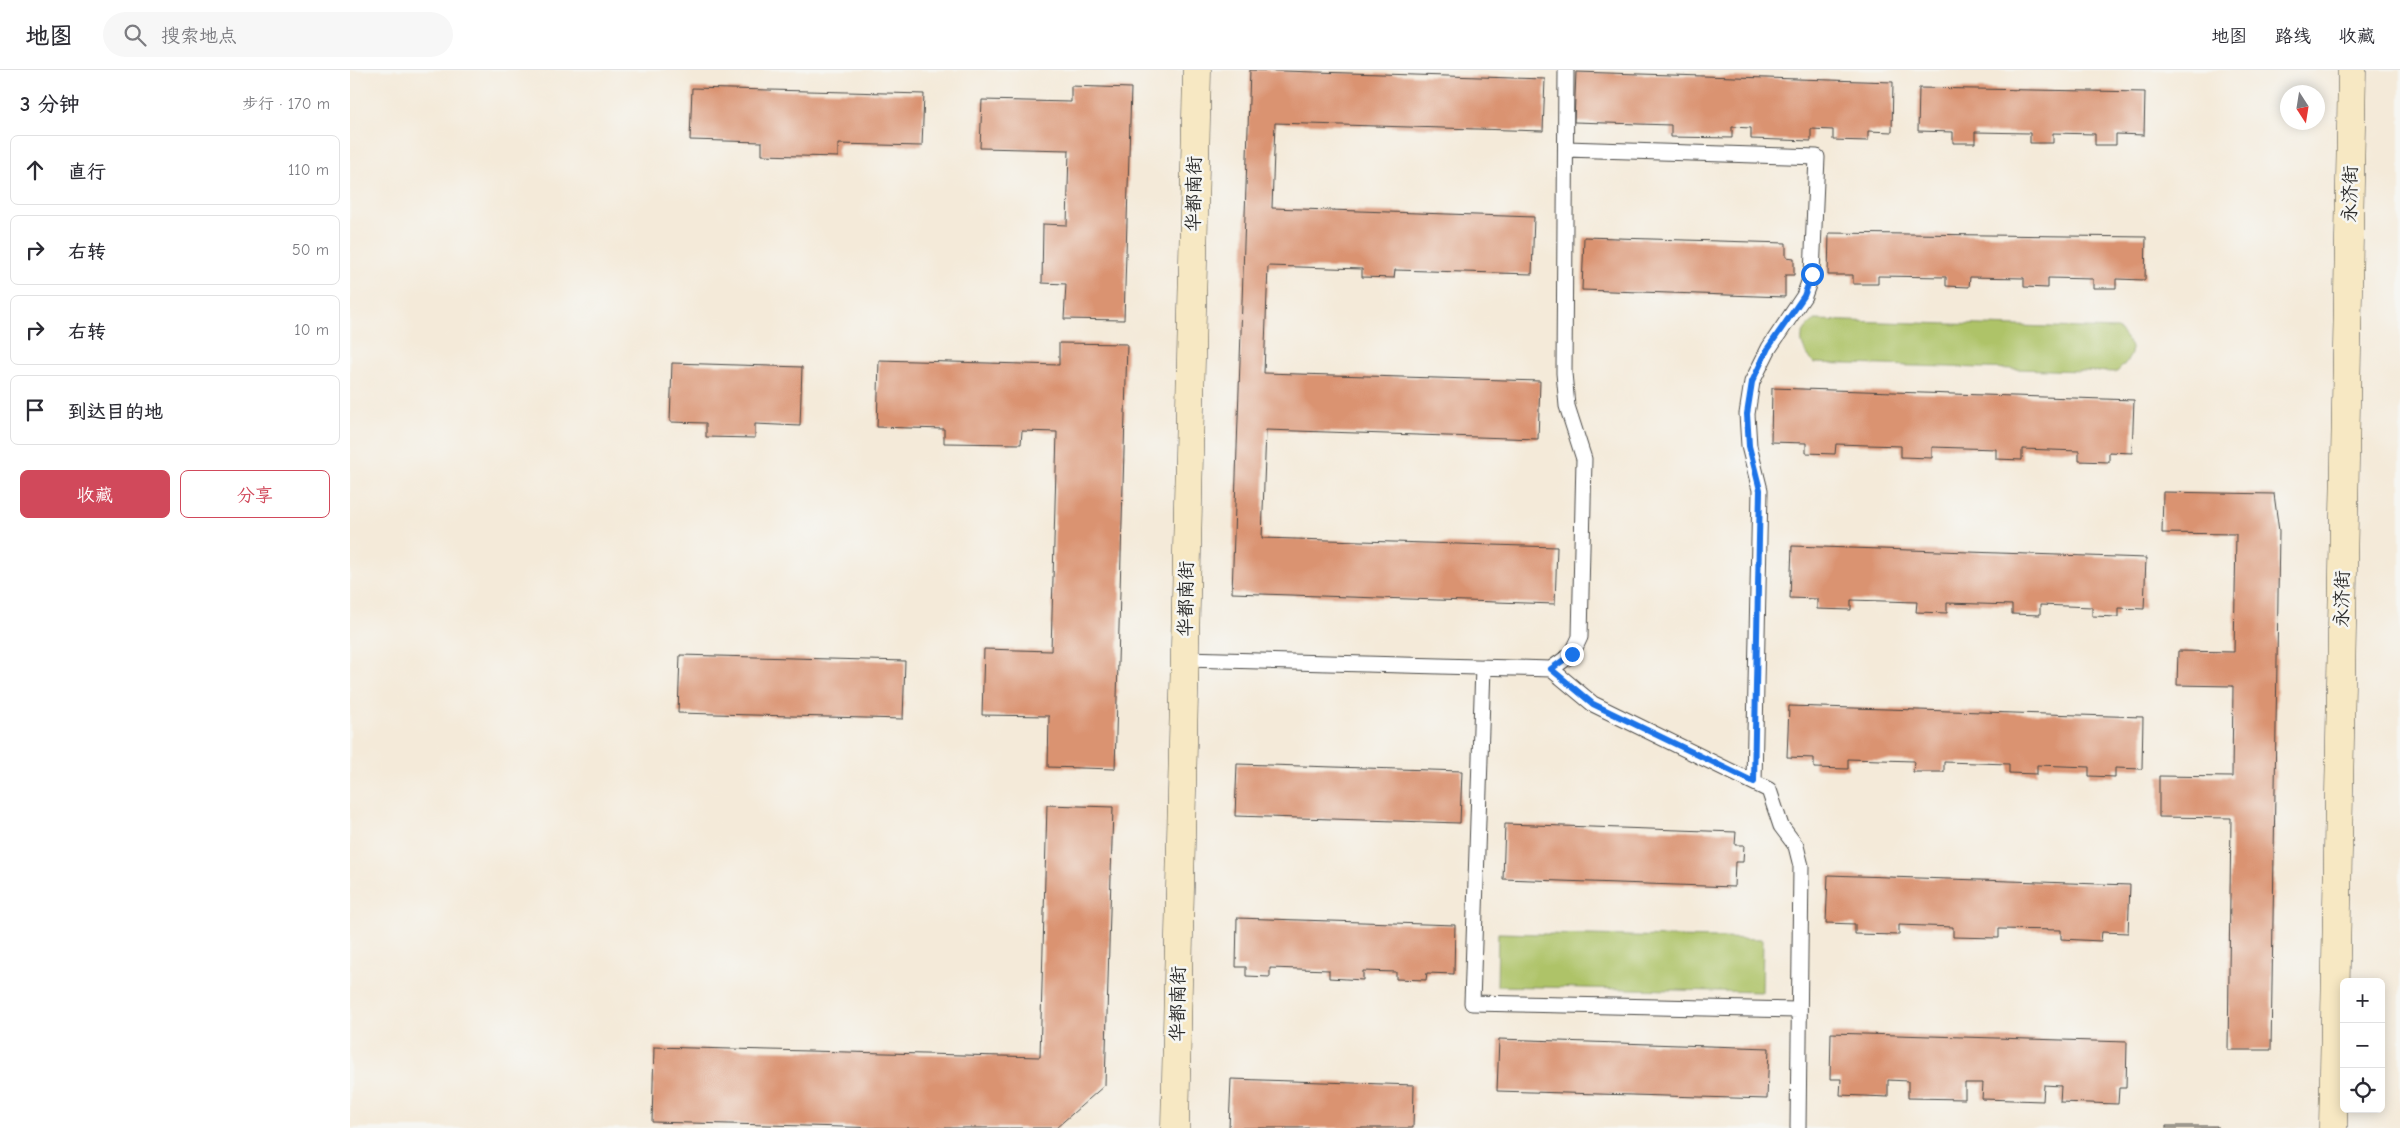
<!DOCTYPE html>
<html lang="zh">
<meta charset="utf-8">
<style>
:root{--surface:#fff;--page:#f7f7f7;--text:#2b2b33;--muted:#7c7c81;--line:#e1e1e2;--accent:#d1495b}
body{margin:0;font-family:"Comic Neue","LXGW WenKai TC",sans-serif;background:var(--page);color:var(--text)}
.controls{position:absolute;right:15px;bottom:15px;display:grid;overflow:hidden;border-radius:8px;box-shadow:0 2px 12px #0003}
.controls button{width:45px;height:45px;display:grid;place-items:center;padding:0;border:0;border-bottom:1px solid var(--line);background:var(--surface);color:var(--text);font:25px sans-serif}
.compass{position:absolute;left:1930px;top:15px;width:45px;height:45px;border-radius:50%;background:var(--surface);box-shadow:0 2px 12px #0003;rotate:168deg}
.stop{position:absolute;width:15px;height:15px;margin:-11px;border:4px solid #1a73e8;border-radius:50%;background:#fff}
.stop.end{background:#1a73e8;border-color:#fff;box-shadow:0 1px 5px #0008}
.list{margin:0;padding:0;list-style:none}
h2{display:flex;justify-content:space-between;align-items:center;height:65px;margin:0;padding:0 20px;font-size:21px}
h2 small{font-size:16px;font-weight:400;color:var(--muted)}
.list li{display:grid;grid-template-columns:32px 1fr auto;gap:15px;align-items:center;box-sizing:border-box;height:70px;margin:0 10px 10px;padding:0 10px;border:1px solid var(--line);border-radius:8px}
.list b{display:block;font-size:19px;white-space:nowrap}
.list em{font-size:16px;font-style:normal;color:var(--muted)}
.actions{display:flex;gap:10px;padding:15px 20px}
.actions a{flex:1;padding:11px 0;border:1px solid var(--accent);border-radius:8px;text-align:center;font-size:18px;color:var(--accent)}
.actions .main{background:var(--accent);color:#fff}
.icon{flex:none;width:28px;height:28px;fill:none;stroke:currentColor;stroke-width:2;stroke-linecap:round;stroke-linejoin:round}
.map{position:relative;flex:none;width:2050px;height:1058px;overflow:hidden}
header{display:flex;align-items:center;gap:30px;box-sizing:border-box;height:70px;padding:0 25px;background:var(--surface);border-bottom:1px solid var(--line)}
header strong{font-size:24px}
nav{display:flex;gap:28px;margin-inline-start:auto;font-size:18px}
.search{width:350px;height:45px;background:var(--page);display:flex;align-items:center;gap:12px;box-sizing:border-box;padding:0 18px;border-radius:28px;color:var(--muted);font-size:19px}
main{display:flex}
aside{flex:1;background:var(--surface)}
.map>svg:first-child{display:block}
</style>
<header>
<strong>地图</strong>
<div class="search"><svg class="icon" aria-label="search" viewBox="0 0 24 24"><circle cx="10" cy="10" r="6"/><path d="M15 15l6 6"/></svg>搜索地点</div>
<nav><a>地图</a><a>路线</a><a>收藏</a></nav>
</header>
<main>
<aside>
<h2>3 分钟<small>步行 · 170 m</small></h2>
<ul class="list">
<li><svg class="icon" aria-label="ahead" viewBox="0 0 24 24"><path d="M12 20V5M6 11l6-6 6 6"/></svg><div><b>直行</b></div><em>110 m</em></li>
<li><svg class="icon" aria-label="right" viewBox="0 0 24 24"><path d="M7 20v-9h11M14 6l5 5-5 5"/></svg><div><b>右转</b></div><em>50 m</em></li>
<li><svg class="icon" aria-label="right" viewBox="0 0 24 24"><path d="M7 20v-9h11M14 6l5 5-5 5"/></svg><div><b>右转</b></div><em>10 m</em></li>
<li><svg class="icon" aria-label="arrive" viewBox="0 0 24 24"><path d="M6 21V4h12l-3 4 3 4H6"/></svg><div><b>到达目的地</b></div></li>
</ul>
<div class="actions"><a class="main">收藏</a><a>分享</a></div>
</aside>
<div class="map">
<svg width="2050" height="1058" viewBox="0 0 2050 1058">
<rect width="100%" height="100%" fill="#f6f6f2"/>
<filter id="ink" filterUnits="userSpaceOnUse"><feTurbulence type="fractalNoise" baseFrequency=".02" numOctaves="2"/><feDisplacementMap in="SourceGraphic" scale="10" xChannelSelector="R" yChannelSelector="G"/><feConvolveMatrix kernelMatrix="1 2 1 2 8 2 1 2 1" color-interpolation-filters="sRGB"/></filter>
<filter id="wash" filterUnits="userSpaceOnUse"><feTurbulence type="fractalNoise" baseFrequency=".0096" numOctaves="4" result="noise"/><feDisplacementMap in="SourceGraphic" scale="20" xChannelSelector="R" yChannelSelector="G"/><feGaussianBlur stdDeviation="1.12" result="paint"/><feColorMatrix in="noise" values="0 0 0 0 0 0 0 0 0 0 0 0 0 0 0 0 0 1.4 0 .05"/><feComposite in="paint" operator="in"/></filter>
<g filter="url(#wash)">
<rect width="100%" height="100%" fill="#f4ead9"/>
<path fill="#aec367" stroke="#6c7749" d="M1465,250L1768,259C1786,279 1786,283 1767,302L1464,293C1450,277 1445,264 1465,250Z
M1148,863L1413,869L1412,922L1147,916Z"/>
<g id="blocks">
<path fill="#da9371" d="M900,0L1195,9L1193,61L925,53L922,138L1184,147L1182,204L1045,200L1044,208L1012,207V199L918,196L914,303L1190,311L1188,369L916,360L912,468L1207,477L1205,534L882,523Z
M1226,2L1543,12L1542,62L1518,61V71L1483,70V60L1461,59V71L1401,69V58L1382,57V68L1321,67V55L1224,52Z
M721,16L781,18L774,250L714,249L716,214L692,213L693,154L717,155L719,80L630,78L632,30L721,32Z
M342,18L574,24L572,76L488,74V87L412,85V72L340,70Z
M1569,18L1795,22L1794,65L1766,64V75H1745V64L1703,63V73H1680V63L1625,62V73H1603V62L1568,61Z
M1479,163L1796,167L1795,210L1766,209V218H1743V209L1698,208V218L1674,217V208L1620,207L1619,217L1596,216V207L1528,206V214H1503V205H1478Z
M1234,167L1436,173V187L1444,188V205H1435V227L1232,220Z
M709,273L777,274L765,699L698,697L699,646L632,645L634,579L701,581L707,362L672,361L671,374L594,373V359L527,357L529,290L709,295Z
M322,293L452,297L450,356L405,354V368L356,367V353L320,352Z
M1422,318L1784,330L1782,383L1759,382V392L1729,391V381L1672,379V390L1646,389V379L1582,377V388L1551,387V376L1486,374L1485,384L1456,383V373L1421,372Z
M1813,422L1924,424L1929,461L1921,980H1878L1881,748L1809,747V706L1882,707L1883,616L1827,615L1828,581L1884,582L1886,464L1812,463Z
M1442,476L1796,488L1794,539L1768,538V547L1742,546V537L1690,535V545L1662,544V535L1597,533V543L1566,542L1567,532L1501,530V540L1467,539V529L1440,528Z
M330,585L555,591L553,649L328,643Z
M1439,636L1793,647L1792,699L1765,698V707L1739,706V697L1687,695V704L1659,703V694L1594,692V702H1563L1564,691L1498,689V699L1464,698V688L1437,687Z
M887,694L1112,701L1110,753L885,746Z
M697,735L763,737L755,1015L706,1058H532L302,1052L304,977L690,987Z
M1155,754L1386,762L1385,775H1394L1393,792H1385L1384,817L1153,809Z
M1478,805L1780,815L1778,863L1752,862L1751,871L1711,869V860L1649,859V868L1603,867V857L1549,855V865L1505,864V854L1476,853Z
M887,848L1105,855L1104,904L1077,903L1076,910L1046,909V902L1013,901V910L979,908V900L920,898V907L896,906V897H886Z
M1481,963L1777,972L1776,1018H1769L1768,1034L1710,1032L1711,1016L1694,1015L1693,1031L1632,1029L1633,1013H1615V1029L1558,1028V1011L1538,1010V1027L1490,1025L1491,1009H1480Z
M1149,969L1419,978L1417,1029L1147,1021Z
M881,1009L1064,1015L1063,1058H879Z
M1816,1056H1867V1058H1816Z"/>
</g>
</g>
<g filter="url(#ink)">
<use href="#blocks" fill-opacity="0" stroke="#494845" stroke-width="1"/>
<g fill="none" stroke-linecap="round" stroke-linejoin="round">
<defs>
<path id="lane" d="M1216,79L1467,87L1462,204L1454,226L1419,278L1402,312L1397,344L1399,376L1410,420L1404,712
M835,589L1201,599L1243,634L1419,720L1431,756L1446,776L1451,796L1448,1058
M1133,597L1122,933L1448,940
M1201,599L1222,584L1230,567L1234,389L1217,336L1214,303L1216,0"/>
<path id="secondary" d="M825,1058L847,0
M1983,1058L2002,0"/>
</defs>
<use href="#lane" stroke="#494845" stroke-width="17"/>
<use href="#secondary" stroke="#494845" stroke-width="29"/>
<use href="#lane" stroke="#fff" stroke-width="15"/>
<use href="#secondary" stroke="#f7e8c3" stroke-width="28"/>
</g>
</g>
<g fill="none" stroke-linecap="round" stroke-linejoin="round" filter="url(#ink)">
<path stroke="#1a73e8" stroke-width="6" d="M1222,584L1201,599L1243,634L1404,712L1410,420L1399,376L1397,344L1402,312L1418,278L1454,226L1462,204"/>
</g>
<g text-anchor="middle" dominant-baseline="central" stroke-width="5" stroke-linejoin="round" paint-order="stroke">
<g font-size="19" fill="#2b2b2b" stroke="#f6f6f2">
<text transform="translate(844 124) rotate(-89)">华都南街</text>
<text transform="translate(2000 124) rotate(-89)">永济街</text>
<text transform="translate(836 529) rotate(-89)">华都南街</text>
<text transform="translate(1992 529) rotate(-89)">永济街</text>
<text transform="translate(828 934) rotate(-89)">华都南街</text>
</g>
</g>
</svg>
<div class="controls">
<button>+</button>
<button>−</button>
<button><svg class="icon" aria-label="locate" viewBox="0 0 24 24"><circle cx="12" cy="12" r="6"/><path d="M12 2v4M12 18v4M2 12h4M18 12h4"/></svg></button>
</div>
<svg class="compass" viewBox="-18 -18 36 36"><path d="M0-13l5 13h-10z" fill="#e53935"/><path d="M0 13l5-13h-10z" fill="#7c7c81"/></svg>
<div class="stop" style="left:1462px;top:204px"></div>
<div class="stop end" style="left:1222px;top:584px"></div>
</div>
</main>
